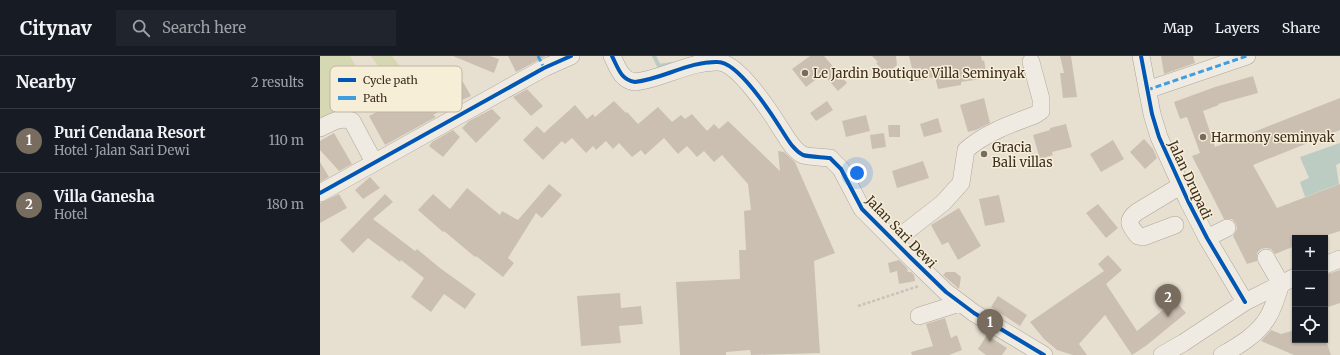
<!DOCTYPE html>
<meta charset="utf-8">
<style>
:root{--surface:#171b24;--page:#20242c;--text:#f1f3f6;--muted:#9ea1a6;--line:#363941;--accent:#786c5e}
body{margin:0;font-family:Merriweather,serif;background:var(--page);color:var(--text)}
.controls{position:absolute;right:12px;bottom:12px;display:grid;overflow:hidden;border-radius:0px;box-shadow:0 1px 3px #0004}
.controls button{width:36px;height:36px;display:grid;place-items:center;padding:0;border:0;border-bottom:1px solid var(--line);background:var(--surface);color:var(--text);font:20px sans-serif}
.you{position:absolute;left:537px;top:117px;width:14px;height:14px;margin:-10px;border:3px solid #fff;border-radius:50%;background:#1a73e8;box-shadow:0 0 0 6px #1a73e833}
.badge{display:grid;place-items:center;width:26px;height:26px;border-radius:50%;background:var(--accent);color:#fff;font-size:13px;font-weight:700}
.pin{position:absolute;translate:-50% -33px;filter:drop-shadow(0 1px 2px #0008)}
.pin::after{content:'';position:absolute;top:21px;width:14px;height:12px;background:inherit;clip-path:polygon(0 0,100% 0,50% 100%)}
.list{margin:0;padding:0;list-style:none}
h2{display:flex;justify-content:space-between;align-items:center;height:52px;margin:0;padding:0 16px;font-size:17px}
h2 small{font-size:13px;font-weight:400;color:var(--muted)}
.list li{display:grid;grid-template-columns:26px 1fr auto;gap:12px;align-items:center;box-sizing:border-box;height:64px;padding:0 16px;border-top:1px solid var(--line)}
.list b{display:block;font-size:15px;white-space:nowrap}
.list p{margin:0;font-size:13px;white-space:nowrap;color:var(--muted)}
.list em{font-size:13px;font-style:normal;color:var(--muted)}
.icon{flex:none;width:22px;height:22px;fill:none;stroke:currentColor;stroke-width:2;stroke-linecap:round;stroke-linejoin:round}
.map{position:relative;flex:none;width:1020px;height:299px;overflow:hidden}
header{display:flex;align-items:center;gap:24px;box-sizing:border-box;height:56px;padding:0 20px;background:var(--surface);border-bottom:1px solid var(--line)}
header strong{font-size:19px}
nav{display:flex;gap:22px;margin-inline-start:auto;font-size:14px}
.search{width:280px;height:36px;background:var(--page);display:flex;align-items:center;gap:10px;box-sizing:border-box;padding:0 14px;border-radius:0px;color:var(--muted);font-size:15px}
main{display:flex}
aside{flex:1;background:var(--surface)}
.map>svg:first-child{display:block}
</style>
<header>
<strong>Citynav</strong>
<div class="search"><svg class="icon" aria-label="search" viewBox="0 0 24 24"><circle cx="10" cy="10" r="6"/><path d="M15 15l6 6"/></svg>Search here</div>
<nav><a>Map</a><a>Layers</a><a>Share</a></nav>
</header>
<main>
<aside>
<h2>Nearby<small>2 results</small></h2>
<ul class="list">
<li><span class="badge">1</span><div><b>Puri Cendana Resort</b><p>Hotel · Jalan Sari Dewi</p></div><em>110 m</em></li>
<li><span class="badge">2</span><div><b>Villa Ganesha</b><p>Hotel</p></div><em>180 m</em></li>
</ul>
</aside>
<div class="map">
<svg width="1020" height="299" viewBox="0 0 1020 299">
<rect width="100%" height="100%" fill="#e7e0d1"/>
<path fill="#d6d7b3" d="M0,0H30L41,19L18,31L29,64L0,81Z
M51,0H72L90,24L74,33Z"/>
<path fill="#bcccc2" d="M1020,87V107L1016,109L1019,128L985,141L980,126L989,122L980,101Z"/>
<g fill="none" stroke-linecap="round" stroke-linejoin="round">
<path stroke="#bcccc2" stroke-width="4" d="M334,0L339,10L352,8"/>
</g>
<path fill="#cbbfb2" d="M133,0H170L179,3L174,17Z
M188,0H226L196,16Z
M490,0H504L527,27L518,35L503,18L486,31L472,13Z
M552,0H576L577,9L567,18L556,7L558,6Z
M589,0H661L662,5L664,4L667,22L641,26V29L618,33L615,21L595,25Z
M740,0H751L757,41L743,42L740,17H744Z
M841,0H873L875,7L844,18Z
M114,15L124,34L143,26L151,40L131,49L113,59L116,61L65,89L49,60L104,31L100,22Z
M933,20L938,37L898,48L899,49L883,55L895,91L1020,42V74L933,109L957,152L1020,128V175L998,182H975V190L955,198L951,193L946,192L941,193L937,197V205L927,208L913,180L917,173L916,168L912,163H904L872,100L880,97L867,61L860,63L854,46L895,31Z
M207,33L223,50L211,60L193,41Z
M664,42L670,67L656,74L648,76L640,49Z
M294,45L306,57L307,56L318,68L338,51L352,66L361,59L365,63L372,58L387,75L394,68L399,73L408,65L460,115L458,95L464,96L475,106L515,197L494,205L500,297L431,299L430,294L406,296V299H360L356,226L420,223L419,194H426L424,155L431,154L428,128L402,99L394,106L384,95L377,101L367,90L358,98L344,82L325,99L321,94L312,101L299,87L293,93L286,85L276,94L273,90L266,97L252,82L245,88L242,85L223,104L203,84L217,70L224,77L255,49L267,63L273,58L275,61Z
M507,45L513,54L496,65L490,57Z
M172,53L181,62L156,87L142,72L149,65Z
M546,59L550,75L526,81L522,65Z
M618,62L622,76L604,81L600,68Z
M746,68L752,91L732,96L733,99L720,103L713,79L730,74V72Z
M568,69H580V81H569Z
M133,74L140,81L123,101L109,90L112,86Z
M14,77L32,108L19,115L0,94V85Z
M564,77L566,91L552,93L550,79Z
M824,83L833,93L837,102L825,113L810,96Z
M793,84L804,103L781,116L770,98Z
M603,105L609,122L577,132L572,115Z
M0,106L9,121L0,126Z
M50,121L60,132L43,143L35,134Z
M229,128L242,139L222,162L216,157L188,202L194,207L183,221L156,200L155,201L124,175L123,176L98,154L113,138L130,153L147,132L180,159L182,155L198,164Z
M19,138L27,152L0,167V147Z
M65,138L73,146L53,163L95,195L97,193L120,212L156,238L145,253L124,238L111,256L91,241L104,222L81,204L80,206L48,182L33,197L20,184Z
M679,139L685,166L665,170L659,143Z
M778,148L798,172L786,182L766,157Z
M639,152L661,190L638,204L628,186L622,189L611,169Z
M788,199L802,214L786,228L817,275L855,244L866,257L827,289L812,299L785,259L759,288L767,299H753L737,294L724,283L710,266L784,215L778,208Z
M579,204L587,212L588,216H591L594,219L595,225L579,228L577,215L570,217L568,207Z
M1020,214V247L1005,252V219Z
M626,216H635L641,221L639,233L623,219Z
M300,237L301,252L321,250L323,268L299,270L301,287L261,290L257,240Z
M678,240L707,259L700,270L671,251Z
M625,262L631,282L637,279L642,294L629,299H592L591,296L613,290L606,268Z
M951,274L961,278L975,274V284H1006L1011,299H974L941,285Z
M667,279L687,292L682,299H666L658,293Z"/>
<g fill="none" stroke-linecap="round" stroke-linejoin="round">
<defs>
<path id="minor" d="M292,0C298,12 301,24 315,26C343,23 369,5 398,6C418,6 451,57 461,73C467,82 473,94 483,99C489,101 503,101 510,102L521,113L542,153L591,202L626,236L654,257L724,299
M821,0L832,58L839,81L868,145L887,182L925,246
M827,34L927,0
M0,72C11,67 20,60 32,65L54,106
M0,137L224,12L251,0
M855,169L823,181L818,180C810,170 805,165 817,156L860,130
M887,182L907,172
M574,185L623,147L641,127L646,94C665,77 691,68 715,59L721,55V43L711,6
M1005,209L1020,203
M599,260L640,247
M842,299L863,287L925,246L975,221
M902,299C920,289 938,278 948,261C954,251 957,239 961,228L946,202"/>
</defs>
<use href="#minor" stroke="#ada599" stroke-width="18"/>
<path stroke="#c8c2b9" stroke-width="2.5" stroke-dasharray="3 2" stroke-linecap="butt" d="M538,250L599,230"/>
<use href="#minor" stroke="#efebe3" stroke-width="17"/>
<path stroke="#3f9de0" stroke-width="3" stroke-dasharray="6 3" stroke-linecap="butt" d="M218,0L224,12
M827,34L927,0"/>
<defs>
<path id="cycleway" d="M292,0C298,12 301,24 315,26C343,23 369,5 398,6C418,6 451,57 461,73C467,82 473,94 483,99C489,101 503,101 510,102L521,113L542,153L591,202L626,236L654,257L724,299
M821,0L832,58L839,81L868,145L887,182L925,246
M0,137L224,12L251,0"/>
</defs>
<use href="#cycleway" stroke="#f7eed8" stroke-width="6"/>
<use href="#cycleway" stroke="#0057b8" stroke-width="4"/>
</g>
<g fill="#786c5e" stroke="#f7eed8" stroke-width="1.5">
<circle cx="485" cy="17" r="4"/>
<circle cx="883" cy="81" r="4"/>
<circle cx="664" cy="98" r="4"/>
</g>
<g text-anchor="middle" dominant-baseline="central" stroke-width="3" stroke-linejoin="round" paint-order="stroke">
<g font-size="13" fill="#3d2e20" stroke="#f7eed8" text-anchor="start">
<text x="493" y="17">Le Jardin Boutique Villa Seminyak</text>
<text x="891" y="81">Harmony seminyak</text>
<text x="672" y="91">Gracia<tspan x="672" dy="15">Bali villas</tspan></text>
</g>
<g font-size="13" fill="#3d2e20" stroke="#f7eed8">
<text transform="translate(870 124) rotate(65)">Jalan Drupadi</text>
<text transform="translate(581 176) rotate(46)">Jalan Sari Dewi</text>
</g>
</g>
<rect x="10" y="10" width="132" height="46" rx="6" fill="#f7eed8" stroke="#bfb4a1" stroke-width="1"/>
<rect x="18" y="22" width="18" height="4" fill="#0057b8"/>
<rect x="18" y="40" width="18" height="4" fill="#3f9de0"/>
<g font-size="11" fill="#3d2e20">
<text x="43" y="28">Cycle path</text>
<text x="43" y="46">Path</text>
</g>
</svg>
<div class="controls">
<button>+</button>
<button>−</button>
<button><svg class="icon" aria-label="locate" viewBox="0 0 24 24"><circle cx="12" cy="12" r="6"/><path d="M12 2v4M12 18v4M2 12h4M18 12h4"/></svg></button>
</div>
<div class="you"></div>
<div class="pin badge" style="left:670px;top:286px">1</div>
<div class="pin badge" style="left:848px;top:261px">2</div>
</div>
</main>
